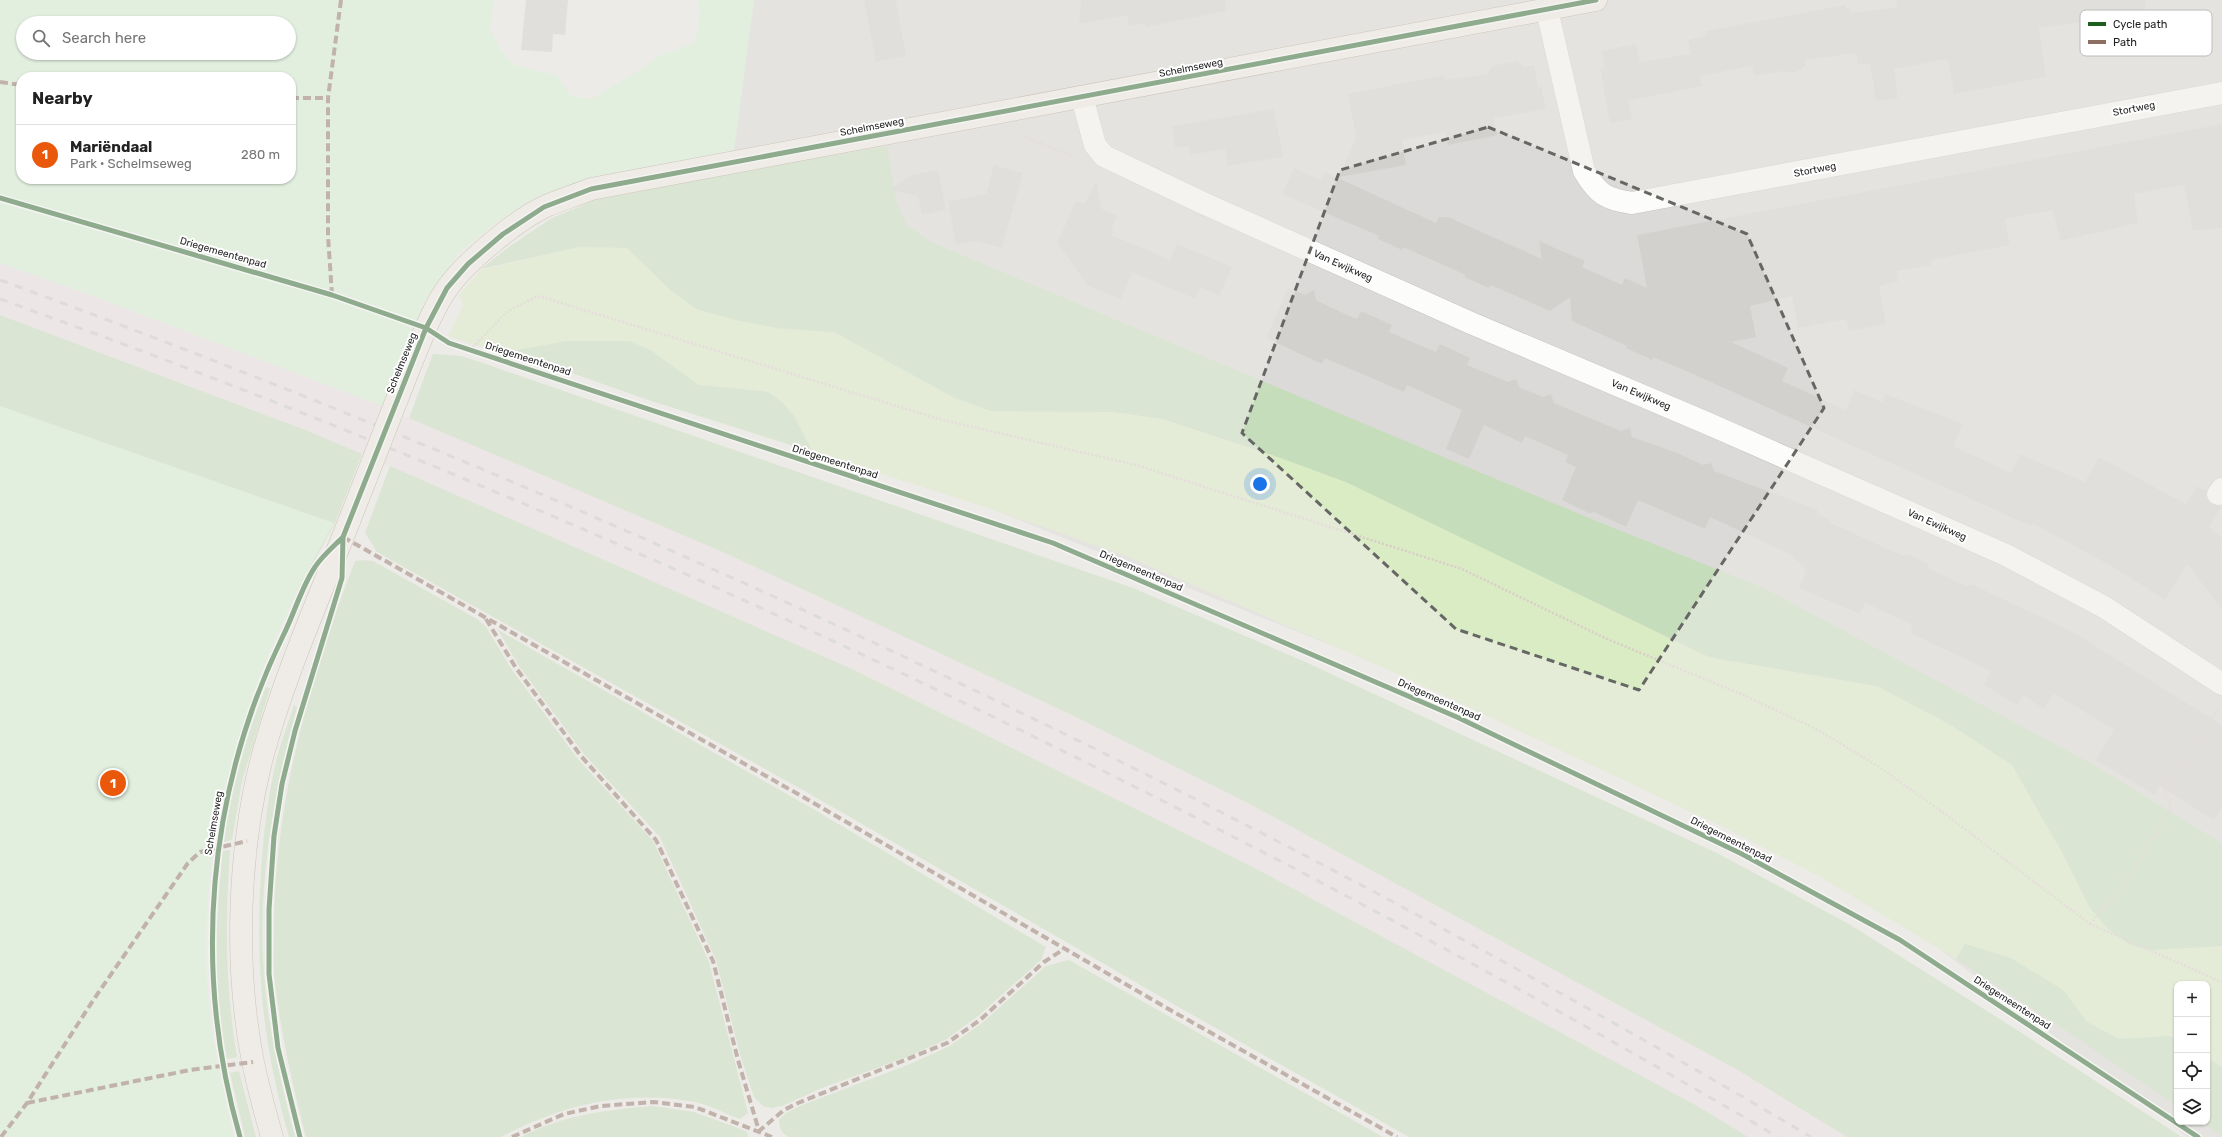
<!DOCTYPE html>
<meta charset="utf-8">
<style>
:root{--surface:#fff;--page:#f2f2f2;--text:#222;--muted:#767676;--line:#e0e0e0;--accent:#ea580c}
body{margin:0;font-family:Rubik,sans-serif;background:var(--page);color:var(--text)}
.controls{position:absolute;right:12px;bottom:12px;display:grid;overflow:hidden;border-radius:8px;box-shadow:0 1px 3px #0004}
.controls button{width:36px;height:36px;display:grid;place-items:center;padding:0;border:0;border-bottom:1px solid var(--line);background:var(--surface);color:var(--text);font:20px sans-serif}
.you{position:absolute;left:1260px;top:484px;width:14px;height:14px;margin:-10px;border:3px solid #fff;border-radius:50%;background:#1a73e8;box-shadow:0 0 0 6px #1a73e833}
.badge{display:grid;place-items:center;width:26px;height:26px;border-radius:50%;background:var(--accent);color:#fff;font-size:13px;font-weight:700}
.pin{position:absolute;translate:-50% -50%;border:2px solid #fff;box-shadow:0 1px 4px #0006}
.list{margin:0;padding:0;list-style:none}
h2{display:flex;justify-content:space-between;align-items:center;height:52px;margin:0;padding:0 16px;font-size:17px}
h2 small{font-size:13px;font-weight:400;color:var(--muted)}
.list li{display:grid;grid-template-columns:26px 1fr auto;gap:12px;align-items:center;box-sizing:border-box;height:60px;padding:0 16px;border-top:1px solid var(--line)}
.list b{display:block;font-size:15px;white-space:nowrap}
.list p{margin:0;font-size:13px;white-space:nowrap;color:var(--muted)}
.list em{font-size:13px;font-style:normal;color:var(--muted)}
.icon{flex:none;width:22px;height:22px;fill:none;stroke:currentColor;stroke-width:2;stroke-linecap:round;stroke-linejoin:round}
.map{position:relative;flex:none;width:2222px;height:1137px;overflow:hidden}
.search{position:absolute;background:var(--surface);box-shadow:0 1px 3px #0004;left:16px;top:16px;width:280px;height:44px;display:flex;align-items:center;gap:10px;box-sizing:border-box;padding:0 14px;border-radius:22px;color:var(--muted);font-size:15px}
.panel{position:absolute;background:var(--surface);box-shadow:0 1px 3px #0004;left:16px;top:72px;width:280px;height:112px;border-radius:16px}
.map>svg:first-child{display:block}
</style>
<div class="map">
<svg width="2222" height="1137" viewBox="0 0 2222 1137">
<rect width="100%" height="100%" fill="#edebe7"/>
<path fill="#dcdad8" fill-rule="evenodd" d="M746,0H2222V1137H2187L1909,926L1714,814L1460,697L705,394ZM2177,984H2207V1122H2177Z"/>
<path fill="#ebdfe6" d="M0,263L82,292L382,406L725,553L1074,716L1246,802L1736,1069L1847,1137H1748L1701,1108L1249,865L852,669L308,431L0,315Z"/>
<path fill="#d9ecc4" d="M580,247L627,248L669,289L696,309L736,320L777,328L834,332L955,398L991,411L1115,412L1163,419L1278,457L1346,482L1709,657L1877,686L1951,725L2012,765L2063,854L2090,908L2109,930L2122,939L2152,950L2222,946V1067L2207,1058V984H2177V1040L2170,1036L2119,1039L2087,1022L2063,990L1965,944L1956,959L1817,875L1723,827L1400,675L1124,555L991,509L813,452L794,416L768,392L699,385L652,351L566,341L499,353L448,336L463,306L459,295L481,270Z"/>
<path fill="#c6ddbb" d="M887,146L896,201L907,225L931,242L1594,520L1764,588L2094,765L2222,843V946L2150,950L2131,945L2109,930L2090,908L2063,854L2012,765L1951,725L1877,686L1709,657L1346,482L1278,457L1163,419L1115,412L991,411L955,398L834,332L777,328L736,320L696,309L669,289L627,248L580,247L481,269L510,246L552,218L595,200L744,171Z
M0,315L308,431L362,454L335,523L299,589L278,610L0,464Z
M566,341H629L652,351L699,385L768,392L782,402L794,416L813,452L645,399L527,357L499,353Z
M433,354L461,356L480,362L1133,588L1301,660L1719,854L1849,924L2014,1028L2182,1137H1847L1736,1069L1246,802L1074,716L725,553L409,418Z
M390,466L852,669L1249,865L1701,1108L1748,1137H1409L1175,1005L817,798L377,552L365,533Z
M362,560L373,561L477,619L486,627L512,670L577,758L653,841L709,962L748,1113L740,1119C726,1114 710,1105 695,1102C625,1089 562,1105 501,1137H306C292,1083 280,1030 274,974C273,959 274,944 274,929C274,804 310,677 355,561Z
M498,630L808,806L1046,947L1041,960L978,1016L945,1040L907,1057L822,1088L782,1106L771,1108L763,1106L754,1097L741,1058L716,960L660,837L584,754L519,666Z
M266,687L270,688L242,781L232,840L224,842C231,788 246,737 266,687Z
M294,705L297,707C274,793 257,883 264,973C268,1029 281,1083 295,1137H289C263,1045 255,969 261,874C263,835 268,796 277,757C282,740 288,723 294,705Z
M230,850C225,924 225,984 237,1057L227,1059C213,986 215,925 223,851Z
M1965,944L2011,958L2063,990L2087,1022L2119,1039L2170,1036L2177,1040V1106L2065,1030L1956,959Z
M1069,960L1383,1137H789C781,1133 780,1129 779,1120L786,1113L800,1106L910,1064L950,1046L982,1023L1046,966Z
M2207,1058L2222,1067V1136L2201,1122H2207Z
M239,1071L254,1130L256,1137H245L244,1132L230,1073Z
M653,1106L694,1112L746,1131L749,1137H521C563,1115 606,1110 653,1106Z"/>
<path fill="#d4f4d4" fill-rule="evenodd" d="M0,0H494L490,29L501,50L514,65L556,75L571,96L592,99L643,68L658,56L695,43L700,13L697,0H754L734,150L588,178L536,197L494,224L457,255L423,303L382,406L82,292L0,263ZM23,23H289V53H23ZM21,77H291V179H21Z
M0,406L334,523C254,662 198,819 207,982C210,1035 222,1086 234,1137H0Z"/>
<path fill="#d3d1ce" d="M526,0H568L565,35L553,34L552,52L521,50Z
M864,0H896L906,56L876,62Z
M1081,0H1225L1226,11L1146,27L1145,23L1129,26L1127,15L1079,24Z
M1896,0H2145L2146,15L2136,16L2138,38L2097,42L2094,21L2039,28L2046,77L1954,94L1948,59L1894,69L1898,98L1876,101L1870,63L1858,65L1856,53L1805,60L1806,66L1794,73L1783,71L1754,76L1752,66L1700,76L1702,86L1628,101L1632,119L1610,123L1600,69L1605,68L1601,51L1636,44L1640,62L1691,54L1688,40L1706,36L1705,31L1846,5V9H1850V13L1897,7Z
M1517,61L1524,67L1534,65L1538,87L1541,86L1546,109L1494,118L1497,135L1488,137L1448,145L1446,132L1402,140L1406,165L1339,177L1356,138L1348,94L1444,75L1445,80L1488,74L1492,66Z
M1274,109L1283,157L1228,166L1225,149L1190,155L1189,146L1175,148L1172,126Z
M2222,124V228L2193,231L2184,185L2134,194L2138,223L2060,241L2053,210L2005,219L2010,245L1931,260L1932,265L1897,271L1899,281L1879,286L1886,324L1849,331L1846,319L1798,328L1792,296L1750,306L1756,337L1731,342L1788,368L1782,381L1846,410L1854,390L1882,402L1885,394L1963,424L1953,446L2011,473L2020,454L2085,482L2099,457L2186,504L2197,486L2206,491V498L2210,503L2216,506H2222L2209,527L2221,537L2222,610L2187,564L2165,600L2115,568L2032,523L2031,526L1693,374L1653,357L1652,360L1626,348L1627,346L1572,321L1570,297L1550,311L1491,285L1489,288L1464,277L1466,275L1403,247L1402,250L1378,239L1379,236L1282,194L1294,168L1320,180L1325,172L1436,223L1439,217H1448L1542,259L1539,241L1585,261L1582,267L1622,285L1625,278L1647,288L1637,235Z
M994,165L1023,173L1002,248L976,241L956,245L948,201L986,194Z
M938,170L946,210L922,215L918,196L890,190L911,175Z
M1096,181L1102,209L1117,216L1111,231L1114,232L1112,235L1170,260L1177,244L1232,267L1219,296L1200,287L1195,299L1132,272L1121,299L1088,286L1057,243L1076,201L1085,204Z
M1288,288L1305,295L1314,290L1316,300L1349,316L1357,319L1361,311L1392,325L1389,332L1436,352L1440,344L1470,358L1467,365L1508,382L1516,379L1519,387L1543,397L1551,394L1554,403L1621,431L1630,428L1632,437L1680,454L1703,465L1711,463L1714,471L1818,510L1817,514L1829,519V522L1903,556L1907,554L1927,563L1928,568L1966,586L1971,584L2073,632L2222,725V807L2214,820L2160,786L2155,795L2096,760L2114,730L2054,693L2044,709L2023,695L2017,705L1984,685L1991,671L1910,633L1913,625L1865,603L1860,614L1799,588L1807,570L1790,554L1710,517L1705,529L1638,500L1626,527L1592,511L1591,514L1562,500L1576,467L1565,462L1568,455L1525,436L1522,443L1484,425L1469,459L1446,449L1462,410L1407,385L1404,392L1325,358L1322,364L1266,338Z"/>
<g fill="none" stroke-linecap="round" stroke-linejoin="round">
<defs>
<path id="minor" d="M1547,10L1584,171C1598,194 1605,199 1632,203L2222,93
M1082,97L1095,145L1104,156L1203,203L1471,323L1709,424L2006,555L2104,607L2222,684
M2218,494L2222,489"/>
<path id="major" d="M414,356C424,333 433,308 448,287C467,261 516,220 546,206C560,200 576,195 591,189L1596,0
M272,1137C265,1112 258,1087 253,1062C234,966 238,848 263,754C285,674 320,596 350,519"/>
</defs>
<use href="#minor" stroke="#c5c4c3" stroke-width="23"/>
<use href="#major" stroke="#a39983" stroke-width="23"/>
<path stroke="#dbccc9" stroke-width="2.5" stroke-dasharray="2 2" stroke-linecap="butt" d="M1021,135L1072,156
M470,350L508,311L538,296L939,419L1136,465L1462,569L1607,639L1741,694L1816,729L1881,768L1946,815L2090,924L2222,982
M2090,924L2123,886L2168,813L2171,802L2164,792L2218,709"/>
<use href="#minor" stroke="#fcfcfb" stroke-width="22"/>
<use href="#major" stroke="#f1ece4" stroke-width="22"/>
<path stroke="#cacac9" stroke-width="3" stroke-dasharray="8 8" stroke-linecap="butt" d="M0,280C629,510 1235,796 1811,1137
M0,299C617,520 1213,805 1778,1137"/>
<defs>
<path id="major-bridge" d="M350,519L414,356"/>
</defs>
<use href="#major-bridge" stroke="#a39983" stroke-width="23" stroke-linecap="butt"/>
<use href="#major-bridge" stroke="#f1ece4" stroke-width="22"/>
<path stroke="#8d6e63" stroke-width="4" stroke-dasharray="8 4" stroke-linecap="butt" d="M0,82L21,85
M291,98H328
M332,295L328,236V98L341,0
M343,537L812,802L1172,1011L1397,1137
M486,619L516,668L581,756L656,840L713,961L738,1060L759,1131L784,1110L798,1103L947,1043L980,1020L1044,962L1064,949
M27,1103L190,1070L253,1062
M1,1137L27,1103L94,999L188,863L200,852L247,841
M512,1137L564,1114L601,1106L653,1102L695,1107L772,1137"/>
<defs>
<path id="cycleway" d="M0,198L332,295L426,328L449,343L1053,543L1459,718L1742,854L1900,940L2198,1137
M240,1137C192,970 207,792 283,636C294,614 302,586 315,567C322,556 334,546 343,537
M300,1137L278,1048L269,974V909L274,836L282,784L295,731L342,578L343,537L426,328L447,288L468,264L503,234L544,207L591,189L1596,0"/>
</defs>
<use href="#cycleway" stroke="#fff" stroke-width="8"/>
<use href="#cycleway" stroke="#1b5e20" stroke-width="5"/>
</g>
<path d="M0 0H2222V1137H0ZM1488,127L1747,234L1824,408L1639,690L1456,629L1242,433L1340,170Z" fill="#edebe7" fill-opacity=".55" fill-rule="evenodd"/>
<path fill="none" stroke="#666664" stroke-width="3" stroke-dasharray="8 5" stroke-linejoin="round" d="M1488,127L1747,234L1824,408L1639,690L1456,629L1242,433L1340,170Z"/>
<g text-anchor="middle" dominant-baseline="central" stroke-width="4" stroke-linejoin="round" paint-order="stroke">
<g font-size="10" fill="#1e1e1e" stroke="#fff">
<text transform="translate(1191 68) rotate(-11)">Schelmseweg</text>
<text transform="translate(2134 109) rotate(-11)">Stortweg</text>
<text transform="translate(872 127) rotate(-11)">Schelmseweg</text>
<text transform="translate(1815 170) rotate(-11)">Stortweg</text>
<text transform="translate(223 253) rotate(16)">Driegemeentenpad</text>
<text transform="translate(1343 266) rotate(24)">Van Ewijkweg</text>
<text transform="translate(528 359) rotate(18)">Driegemeentenpad</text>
<text transform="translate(402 363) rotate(-68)">Schelmseweg</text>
<text transform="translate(1641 395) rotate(23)">Van Ewijkweg</text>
<text transform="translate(835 462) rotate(18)">Driegemeentenpad</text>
<text transform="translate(1937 525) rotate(24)">Van Ewijkweg</text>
<text transform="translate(1141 571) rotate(23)">Driegemeentenpad</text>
<text transform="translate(1439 700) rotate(24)">Driegemeentenpad</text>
<text transform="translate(214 823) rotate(-80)">Schelmseweg</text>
<text transform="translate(1731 840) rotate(27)">Driegemeentenpad</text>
<text transform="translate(2012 1003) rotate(33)">Driegemeentenpad</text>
</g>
</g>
<rect x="2080" y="10" width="132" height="46" rx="6" fill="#fff" stroke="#bcbcbc" stroke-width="1"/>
<rect x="2088" y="22" width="18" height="4" fill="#1b5e20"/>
<rect x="2088" y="40" width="18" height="4" fill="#8d6e63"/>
<g font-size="11" fill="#1e1e1e">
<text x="2113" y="28">Cycle path</text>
<text x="2113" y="46">Path</text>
</g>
</svg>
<div class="controls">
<button>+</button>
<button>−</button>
<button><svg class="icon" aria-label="locate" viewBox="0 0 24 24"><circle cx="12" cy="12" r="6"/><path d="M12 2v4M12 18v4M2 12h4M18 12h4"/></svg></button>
<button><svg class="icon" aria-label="layers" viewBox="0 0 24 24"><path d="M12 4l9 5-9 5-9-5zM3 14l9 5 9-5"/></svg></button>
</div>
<div class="you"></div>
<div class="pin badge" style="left:113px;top:783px">1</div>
<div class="search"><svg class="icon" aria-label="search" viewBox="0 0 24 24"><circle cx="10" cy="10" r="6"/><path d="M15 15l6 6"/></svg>Search here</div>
<section class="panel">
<h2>Nearby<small></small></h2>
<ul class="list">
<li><span class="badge">1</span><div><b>Mariëndaal</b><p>Park · Schelmseweg</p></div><em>280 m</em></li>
</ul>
</section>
</div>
